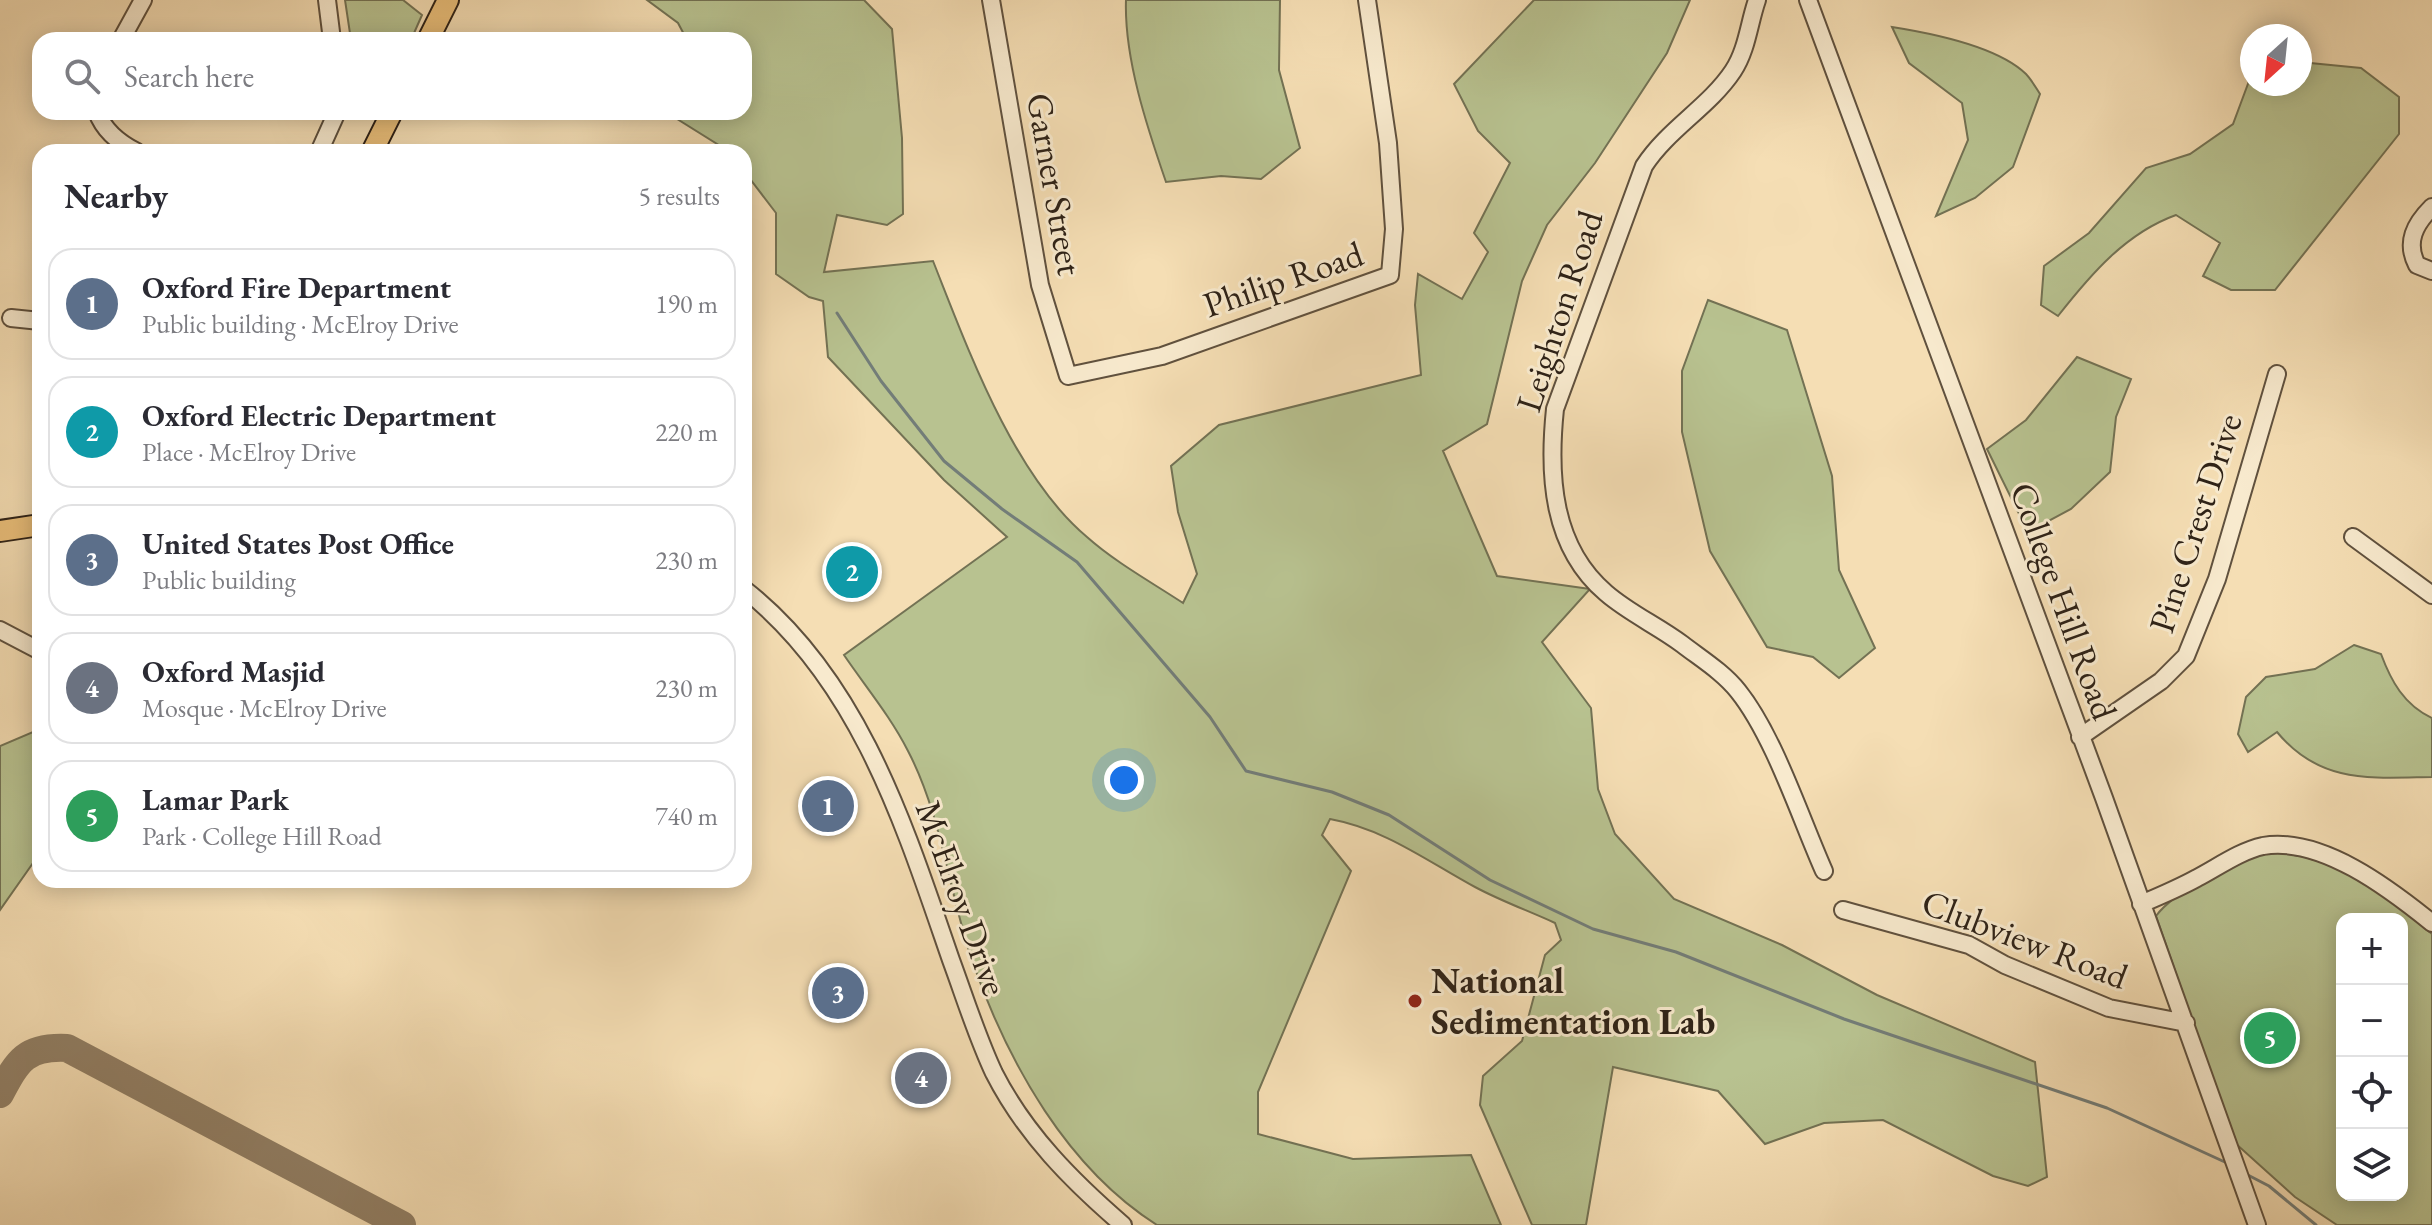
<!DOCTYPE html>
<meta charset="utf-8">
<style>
:root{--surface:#fff;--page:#f2f2f3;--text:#2b2b33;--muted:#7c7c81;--line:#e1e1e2;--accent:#0f766e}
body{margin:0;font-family:"EB Garamond",serif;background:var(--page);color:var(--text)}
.controls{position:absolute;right:24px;bottom:24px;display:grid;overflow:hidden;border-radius:16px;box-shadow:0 4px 20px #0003}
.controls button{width:72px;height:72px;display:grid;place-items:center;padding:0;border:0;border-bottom:2px solid var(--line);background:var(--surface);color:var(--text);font:40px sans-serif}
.compass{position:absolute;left:2240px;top:24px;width:72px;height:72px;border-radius:50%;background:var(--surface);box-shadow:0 4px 20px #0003;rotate:207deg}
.you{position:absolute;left:1124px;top:780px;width:28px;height:28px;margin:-20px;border:6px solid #fff;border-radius:50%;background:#1a73e8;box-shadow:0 0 0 12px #1a73e833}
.badge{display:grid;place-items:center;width:52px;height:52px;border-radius:50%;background:var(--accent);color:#fff;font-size:26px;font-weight:700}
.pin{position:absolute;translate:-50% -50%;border:4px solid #fff;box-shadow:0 2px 8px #0006}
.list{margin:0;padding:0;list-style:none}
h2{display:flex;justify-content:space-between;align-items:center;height:104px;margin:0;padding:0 32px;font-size:34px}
h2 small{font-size:26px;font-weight:400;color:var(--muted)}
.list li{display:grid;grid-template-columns:52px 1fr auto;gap:24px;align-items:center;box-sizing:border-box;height:112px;margin:0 16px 16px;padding:0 16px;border:2px solid var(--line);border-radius:24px}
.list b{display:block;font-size:30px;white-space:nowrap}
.list p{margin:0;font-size:26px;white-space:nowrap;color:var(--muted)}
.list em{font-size:26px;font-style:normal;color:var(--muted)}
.icon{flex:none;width:44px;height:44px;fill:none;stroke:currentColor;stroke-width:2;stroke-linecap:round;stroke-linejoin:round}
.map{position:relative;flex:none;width:2432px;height:1225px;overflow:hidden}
.search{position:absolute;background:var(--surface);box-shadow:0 4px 20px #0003;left:32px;top:32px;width:720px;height:88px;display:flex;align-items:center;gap:20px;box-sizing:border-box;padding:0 28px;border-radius:24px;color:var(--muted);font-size:30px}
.panel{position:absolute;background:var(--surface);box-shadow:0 4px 20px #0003;left:32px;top:144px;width:720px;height:744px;border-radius:24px}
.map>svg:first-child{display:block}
</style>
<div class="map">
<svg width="2432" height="1225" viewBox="0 0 2432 1225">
<rect width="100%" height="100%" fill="#f5deb4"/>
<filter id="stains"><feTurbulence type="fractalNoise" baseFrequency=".0025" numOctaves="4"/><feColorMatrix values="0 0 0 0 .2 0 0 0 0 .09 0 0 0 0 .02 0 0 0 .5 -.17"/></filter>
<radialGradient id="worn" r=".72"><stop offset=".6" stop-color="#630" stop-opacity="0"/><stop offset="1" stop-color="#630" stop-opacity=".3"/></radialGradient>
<path fill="#b8c290" stroke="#737254" stroke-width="2" fill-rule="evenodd" d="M345,0H403L422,15L411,40H351Z
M647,0H864L892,29L902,138L903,214L887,225L837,215L824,272L933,261C968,349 1013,475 1087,537C1115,562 1151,582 1183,603L1197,574L1178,512L1171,466L1219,425L1421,375L1415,305L1418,274L1462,299L1488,252L1474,233L1510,163L1478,131L1454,84L1534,0H1690L1667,53L1595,163L1547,225L1522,281L1487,424L1443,451L1497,576L1590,589L1542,642L1591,708L1598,789L1615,834L1674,899L1782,945L1877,995L2035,1062L2047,1177L2028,1186L1993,1176L1883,1120L1824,1123L1765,1144L1718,1091L1613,1067L1586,1225H1532L1480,1105L1483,1076L1522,1041L1545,955L1561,940L1555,923C1529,911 1501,901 1475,887C1427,861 1385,829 1330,819L1322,835L1351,871L1258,1092V1134L1353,1159L1471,1155L1501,1225H1157C1067,1168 1009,1064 974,966C949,896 943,818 908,751C891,717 865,686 844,655L1007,537L944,480L828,357L823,301L809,297L776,274V213L744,171V152H730L666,112H744V40H687L678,23Z
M1126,0H1280L1279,70L1300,148L1261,179L1221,176L1166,182C1147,127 1124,58 1126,0Z
M1892,27C1930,33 1997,46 2026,74C2031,79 2036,88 2040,94L2013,167L1975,198L1936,216L1968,140L1962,103L1909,63Z
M2300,62L2361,68L2399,97V134L2275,290H2231L2203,276L2220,243L2176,215C2126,233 2091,274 2058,316L2041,305L2044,266L2089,233L2146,168L2190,154L2233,124L2252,73V84H2300Z
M1708,300L1787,330L1832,476L1839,570L1875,648L1839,678L1813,657L1767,647L1710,551L1682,432V371Z
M2077,357L2131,379L2116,417L2110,472L2071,509L2028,532L1987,449L2026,420Z
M2354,645L2381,654C2391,681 2404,705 2432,718V777C2370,778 2320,784 2277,732L2248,752L2238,734L2246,697L2266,677L2315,669Z
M40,729V853L0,910V746Z
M2267,852C2334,854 2382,892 2432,934V1225H2337L2295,1197L2235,1143L2156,916C2175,890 2235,862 2267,852ZM2342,919H2402V1195H2342Z"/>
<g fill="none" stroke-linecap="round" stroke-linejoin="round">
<path stroke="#737d78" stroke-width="3" d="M837,313L881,381L944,461L1002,509L1077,562L1210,717L1246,771L1332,792L1389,815L1490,880L1593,929L1676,952L1844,1019L2107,1108L2227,1163
M2244,1173L2269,1186L2316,1225"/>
<path stroke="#928066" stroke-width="28" d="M0,1094C18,1060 26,1046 67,1048L402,1225"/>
<defs>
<path id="minor" d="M327,0L332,40
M991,0L1040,285L1068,376L1162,356L1390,275L1394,229L1388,143L1367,0
M1757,0C1749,23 1747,50 1733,71C1709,107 1668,129 1644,166L1555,409C1548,476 1552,547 1606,593C1629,613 1658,626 1682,644C1700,658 1723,672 1738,691C1774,736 1800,817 1824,871
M1808,0L2104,798L2257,1225
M121,40L143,0
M97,112C104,131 119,143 137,152
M319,152L337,112
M2432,207C2415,224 2405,242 2417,265L2432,271
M11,318L40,321
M2353,537L2432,595
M744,589C860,680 905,827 951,960C965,998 977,1037 994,1073C1025,1134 1072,1181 1123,1225
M0,630L40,651
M2080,737L2161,681L2186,656L2217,579L2277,374
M2141,904C2160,896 2179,888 2197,878C2218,867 2240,851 2263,846C2321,836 2390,889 2432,923
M1843,910L1969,945L2005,965L2109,1008L2186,1023"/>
<path id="major" d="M428,40L448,0
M372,152L392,112
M0,531L40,525"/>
</defs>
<use href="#minor" stroke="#60513e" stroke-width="20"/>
<use href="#major" stroke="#2e2217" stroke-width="24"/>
<use href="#minor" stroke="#f8eace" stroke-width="16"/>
<use href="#major" stroke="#eabf7a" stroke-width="20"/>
</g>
<circle fill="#8f2418" stroke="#f8eace" stroke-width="3" cx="1415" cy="1001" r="8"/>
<g text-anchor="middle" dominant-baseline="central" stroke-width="6" stroke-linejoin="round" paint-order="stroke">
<g font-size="36" fill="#2e2217" stroke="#f8eace">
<text transform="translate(1055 184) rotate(80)">Garner Street</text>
<text transform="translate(1283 279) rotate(-19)">Philip Road</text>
<text transform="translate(1559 311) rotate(-72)">Leighton Road</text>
<text transform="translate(2195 523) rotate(-72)">Pine Crest Drive</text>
<text transform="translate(2064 601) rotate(70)">College Hill Road</text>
<text transform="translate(962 898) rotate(70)">McElroy Drive</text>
<text transform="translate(2025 939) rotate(21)">Clubview Road</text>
</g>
<g font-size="36" font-weight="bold" fill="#2e2217" stroke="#f8eace" text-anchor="start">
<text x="1431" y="980">National<tspan x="1431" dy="41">Sedimentation Lab</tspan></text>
</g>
</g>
<rect width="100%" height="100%" filter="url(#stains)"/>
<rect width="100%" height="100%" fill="url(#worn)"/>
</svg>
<div class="controls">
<button>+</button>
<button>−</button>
<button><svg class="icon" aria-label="locate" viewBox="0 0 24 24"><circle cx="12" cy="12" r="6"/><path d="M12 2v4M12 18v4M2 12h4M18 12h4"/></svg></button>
<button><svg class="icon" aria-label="layers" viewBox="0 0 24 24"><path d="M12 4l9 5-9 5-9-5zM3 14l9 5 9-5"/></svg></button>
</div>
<svg class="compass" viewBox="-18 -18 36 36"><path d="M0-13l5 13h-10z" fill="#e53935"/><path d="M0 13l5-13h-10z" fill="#7c7c81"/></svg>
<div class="you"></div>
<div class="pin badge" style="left:828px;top:806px;background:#5c6f8a">1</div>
<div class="pin badge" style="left:852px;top:572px;background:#0f9aa8">2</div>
<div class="pin badge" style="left:838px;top:993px;background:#5c6f8a">3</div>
<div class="pin badge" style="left:921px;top:1078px;background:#6b7280">4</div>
<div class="pin badge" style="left:2270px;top:1038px;background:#2e9e5b">5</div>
<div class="search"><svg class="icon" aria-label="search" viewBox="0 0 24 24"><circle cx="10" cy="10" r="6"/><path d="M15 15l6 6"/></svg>Search here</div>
<section class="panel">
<h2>Nearby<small>5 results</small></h2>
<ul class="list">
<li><span class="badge" style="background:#5c6f8a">1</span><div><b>Oxford Fire Department</b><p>Public building · McElroy Drive</p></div><em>190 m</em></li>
<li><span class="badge" style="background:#0f9aa8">2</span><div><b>Oxford Electric Department</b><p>Place · McElroy Drive</p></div><em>220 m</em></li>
<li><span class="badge" style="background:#5c6f8a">3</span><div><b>United States Post Office</b><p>Public building</p></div><em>230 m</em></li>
<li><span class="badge" style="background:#6b7280">4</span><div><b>Oxford Masjid</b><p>Mosque · McElroy Drive</p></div><em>230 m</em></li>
<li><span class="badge" style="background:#2e9e5b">5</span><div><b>Lamar Park</b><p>Park · College Hill Road</p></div><em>740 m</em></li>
</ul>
</section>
</div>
